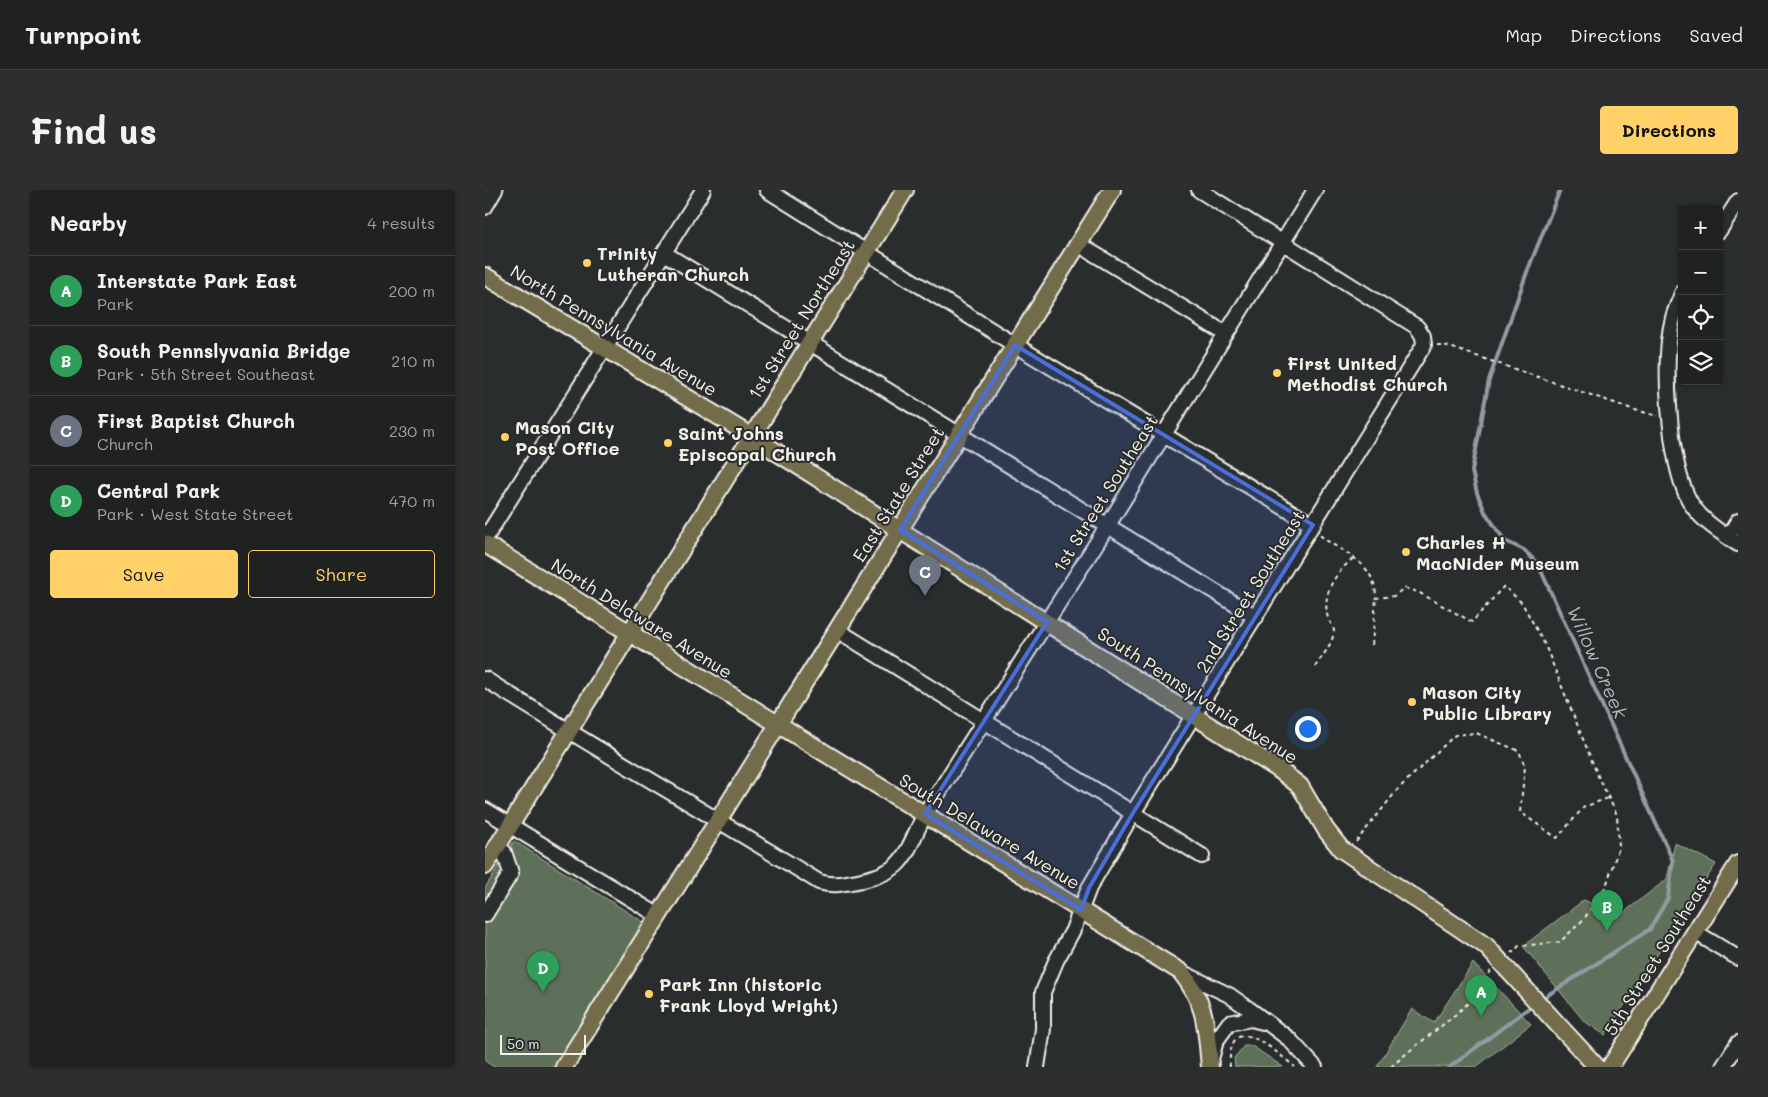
<!DOCTYPE html>
<meta charset="utf-8">
<style>
:root{--surface:#202222;--page:#2d2f2f;--text:#f1f3f6;--muted:#a2a4a5;--line:#3d3f40;--accent:#ffd166}
body{margin:0;font-family:Mali,sans-serif;background:var(--page);color:var(--text)}
.controls{position:absolute;right:15px;top:15px;display:grid;overflow:hidden;border-radius:5px;box-shadow:0 1px 4px #0004}
.controls button{width:45px;height:45px;display:grid;place-items:center;padding:0;border:0;border-bottom:1px solid var(--line);background:var(--surface);color:var(--text);font:25px sans-serif}
.scale{position:absolute;left:15px;bottom:12px;width:86px;box-sizing:border-box;padding-left:5px;border:2px solid #f4f1e8;border-top:0;font-size:14px;line-height:18px;white-space:nowrap;color:#f4f1e8;-webkit-text-stroke:4px #2a2d2e;paint-order:stroke}
.you{position:absolute;left:822px;top:538px;width:18px;height:18px;margin:-12px;border:4px solid #fff;border-radius:50%;background:#1a73e8;box-shadow:0 0 0 8px #1a73e833}
.badge{display:grid;place-items:center;width:32px;height:32px;border-radius:50%;background:var(--accent);color:#fff;font-size:16px;font-weight:700}
.pin{position:absolute;translate:-50% -41px;filter:drop-shadow(0 1px 2px #0008)}
.pin::after{content:'';position:absolute;top:26px;width:18px;height:15px;background:inherit;clip-path:polygon(0 0,100% 0,50% 100%)}
.list{margin:0;padding:0;list-style:none}
h2{display:flex;justify-content:space-between;align-items:center;height:65px;margin:0;padding:0 20px;font-size:21px}
h2 small{font-size:16px;font-weight:400;color:var(--muted)}
.list li{display:grid;grid-template-columns:32px 1fr auto;gap:15px;align-items:center;box-sizing:border-box;height:70px;padding:0 20px;border-top:1px solid var(--line)}
.list b{display:block;font-size:19px;white-space:nowrap}
.list p{margin:0;font-size:16px;white-space:nowrap;color:var(--muted)}
.list em{font-size:16px;font-style:normal;color:var(--muted)}
.actions{display:flex;gap:10px;padding:15px 20px}
.actions a{flex:1;padding:11px 0;border:1px solid var(--accent);border-radius:5px;text-align:center;font-size:18px;color:var(--accent)}
.actions .main{background:var(--accent);color:#111}
.icon{flex:none;width:28px;height:28px;fill:none;stroke:currentColor;stroke-width:2;stroke-linecap:round;stroke-linejoin:round}
.map{position:relative;flex:none;width:1253px;height:877px;overflow:hidden;border-radius:5px}
header{display:flex;align-items:center;gap:30px;box-sizing:border-box;height:70px;padding:0 25px;background:var(--surface);border-bottom:1px solid var(--line)}
header strong{font-size:24px}
nav{display:flex;gap:28px;margin-inline-start:auto;font-size:18px}
.intro{display:flex;align-items:center;justify-content:space-between;box-sizing:border-box;height:120px;padding:0 30px}
h1{margin:0;font-size:35px}
.button{padding:12px 22px;border-radius:5px;background:var(--accent);color:#111;font-size:18px;font-weight:700}
main{display:flex;gap:30px;padding:0 30px}
aside{flex:1;background:var(--surface);border-radius:5px;box-shadow:0 1px 4px #0004}
.map>svg:first-child{display:block}
</style>
<header>
<strong>Turnpoint</strong>
<nav><a>Map</a><a>Directions</a><a>Saved</a></nav>
</header>
<div class="intro"><h1>Find us</h1><a class="button">Directions</a></div>
<main>
<aside>
<h2>Nearby<small>4 results</small></h2>
<ul class="list">
<li><span class="badge" style="background:#2e9e5b">A</span><div><b>Interstate Park East</b><p>Park</p></div><em>200 m</em></li>
<li><span class="badge" style="background:#2e9e5b">B</span><div><b>South Pennslyvania Bridge</b><p>Park · 5th Street Southeast</p></div><em>210 m</em></li>
<li><span class="badge" style="background:#6b7280">C</span><div><b>First Baptist Church</b><p>Church</p></div><em>230 m</em></li>
<li><span class="badge" style="background:#2e9e5b">D</span><div><b>Central Park</b><p>Park · West State Street</p></div><em>470 m</em></li>
</ul>
<div class="actions"><a class="main">Save</a><a>Share</a></div>
</aside>
<div class="map">
<svg width="1253" height="877" viewBox="0 0 1253 877">
<rect width="100%" height="100%" fill="#2a2d2e"/>
<filter id="ink" filterUnits="userSpaceOnUse"><feTurbulence type="fractalNoise" baseFrequency=".02" numOctaves="2"/><feDisplacementMap in="SourceGraphic" scale="10" xChannelSelector="R" yChannelSelector="G"/><feConvolveMatrix kernelMatrix="1 2 1 2 8 2 1 2 1" color-interpolation-filters="sRGB"/></filter>
<g filter="url(#ink)">
<path fill="#5e705a" stroke="#a9b0a1" d="M29,651L160,733L69,877H9L0,871V698Z
M1190,653L1231,674L1120,845L1099,831L1038,756L1099,710L1133,727L1182,689Z
M988,773L1046,834L991,877H892L927,819L949,833Z
M759,856H767L798,877H750L749,868Z"/>
<g fill="none" stroke-linecap="round" stroke-linejoin="round">
<path stroke="#929ca2" stroke-width="4" d="M1055,810L1165,739L1183,708L1188,671L1053,374L1039,360L1020,351L1000,322L992,303L987,281L1004,190L1042,82L1075,0
M965,877L1049,814"/>
<defs>
<path id="minor" d="M282,0L530,155L828,335
M0,17L10,0
M1234,41L1253,11
M593,54L741,144
M179,63L771,427
M1197,103C1194,112 1190,120 1188,128C1177,170 1184,270 1203,308C1213,329 1235,342 1253,354
M1243,347L1253,331
M0,349L218,0
M352,440L717,666
M0,489C110,559 223,623 334,692C348,696 357,694 372,691C421,682 419,665 440,624L623,335L830,0
M0,620L174,726
M0,725L26,683L19,662L12,657
M1210,742L1253,768
M696,782L744,805L764,819L804,849L830,877
M726,869L731,851L744,833L766,829L778,832
M552,877L558,839V802L571,771L588,740L604,698L648,623L939,155L938,146L932,137L714,0
M1238,877L1253,853"/>
<path id="major" d="M0,86L266,246L793,579L815,596L841,640L856,659L1001,756
M0,354L696,782C722,815 721,836 725,877
M0,676L420,0
M1075,837L1112,877
M79,877L627,0
M1125,877L1253,674"/>
</defs>
<use href="#minor" stroke="#f4f1e8" stroke-width="18"/>
<use href="#major" stroke="#f4f1e8" stroke-width="20"/>
<path stroke="#f4f1e8" stroke-width="2" stroke-dasharray="4 4" stroke-linecap="butt" d="M952,155H959L1150,220L1173,226
M835,345C840,350 846,353 852,357C873,369 891,382 891,408L909,406L919,398L933,402L987,432L1019,396L1037,413L1060,455L1113,586L1132,625L1134,657L1121,696L1099,729L1075,752L1034,756L1027,763
M887,455L891,408
M830,477C837,466 847,455 849,442C849,436 843,431 842,424C838,400 852,381 870,367
M871,652L913,599L970,545L991,543L1034,561L1040,577L1035,622L1072,648L1099,617L1123,608
M745,877C742,817 788,859 810,877
M906,877C934,851 967,831 992,804C999,797 999,788 1006,781"/>
<use href="#minor" stroke="#2a2d2e" stroke-width="14"/>
<use href="#major" stroke="#726c4b" stroke-width="16"/>
<defs>
<path id="major-bridge" d="M1001,756L1075,837"/>
</defs>
<use href="#major-bridge" stroke="#f4f1e8" stroke-width="20" stroke-linecap="butt"/>
<use href="#major-bridge" stroke="#726c4b" stroke-width="16"/>
</g>
</g>
<path fill="#486fdb" fill-opacity="0.2" stroke="#486fdb" stroke-width="4" stroke-linejoin="round" d="M530,155L828,335L648,623L604,698L596,720L440,624L562,432L415,340Z"/>
<g fill="#ffd166" stroke="#2a2d2e" stroke-width="2">
<circle cx="102" cy="73" r="5"/>
<circle cx="792" cy="183" r="5"/>
<circle cx="20" cy="247" r="5"/>
<circle cx="183" cy="253" r="5"/>
<circle cx="921" cy="362" r="5"/>
<circle cx="927" cy="512" r="5"/>
<circle cx="164" cy="804" r="5"/>
</g>
<g text-anchor="middle" dominant-baseline="central" stroke-width="4" stroke-linejoin="round" paint-order="stroke">
<g font-size="18" font-weight="bold" fill="#f4f1e8" stroke="#2a2d2e" text-anchor="start">
<text x="112" y="63">Trinity<tspan x="112" dy="21">Lutheran Church</tspan></text>
<text x="802" y="173">First United<tspan x="802" dy="21">Methodist Church</tspan></text>
<text x="30" y="237">Mason City<tspan x="30" dy="21">Post Office</tspan></text>
<text x="193" y="243">Saint Johns<tspan x="193" dy="21">Episcopal Church</tspan></text>
<text x="931" y="352">Charles H<tspan x="931" dy="21">MacNider Museum</tspan></text>
<text x="937" y="502">Mason City<tspan x="937" dy="21">Public Library</tspan></text>
<text x="174" y="794">Park Inn (historic<tspan x="174" dy="21">Frank Lloyd Wright)</tspan></text>
</g>
<g font-size="18" fill="#f4f1e8" stroke="#2a2d2e">
<text transform="translate(316 129) rotate(-58)">1st Street Northeast</text>
<text transform="translate(129 140) rotate(31)">North Pennsylvania Avenue</text>
<text transform="translate(620 303) rotate(-58)">1st Street Southeast</text>
<text transform="translate(413 304) rotate(-58)">East State Street</text>
<text transform="translate(765 401) rotate(-58)">2nd Street Southeast</text>
<text transform="translate(157 428) rotate(32)">North Delaware Avenue</text>
<text transform="translate(713 505) rotate(33)">South Pennsylvania Avenue</text>
<text transform="translate(505 641) rotate(31)">South Delaware Avenue</text>
<text transform="translate(1172 765) rotate(-58)">5th Street Southeast</text>
</g>
<g font-size="19" font-style="italic" fill="#b2b8b9" stroke="#2a2d2e">
<text transform="translate(1113 472) rotate(66)">Willow Creek</text>
</g>
</g>
</svg>
<div class="controls">
<button>+</button>
<button>−</button>
<button><svg class="icon" aria-label="locate" viewBox="0 0 24 24"><circle cx="12" cy="12" r="6"/><path d="M12 2v4M12 18v4M2 12h4M18 12h4"/></svg></button>
<button><svg class="icon" aria-label="layers" viewBox="0 0 24 24"><path d="M12 4l9 5-9 5-9-5zM3 14l9 5 9-5"/></svg></button>
</div>
<div class="scale">50 m</div>
<div class="you"></div>
<div class="pin badge" style="left:996px;top:826px;background:#2e9e5b">A</div>
<div class="pin badge" style="left:1122px;top:741px;background:#2e9e5b">B</div>
<div class="pin badge" style="left:440px;top:406px;background:#6b7280">C</div>
<div class="pin badge" style="left:58px;top:802px;background:#2e9e5b">D</div>
</div>
</main>
